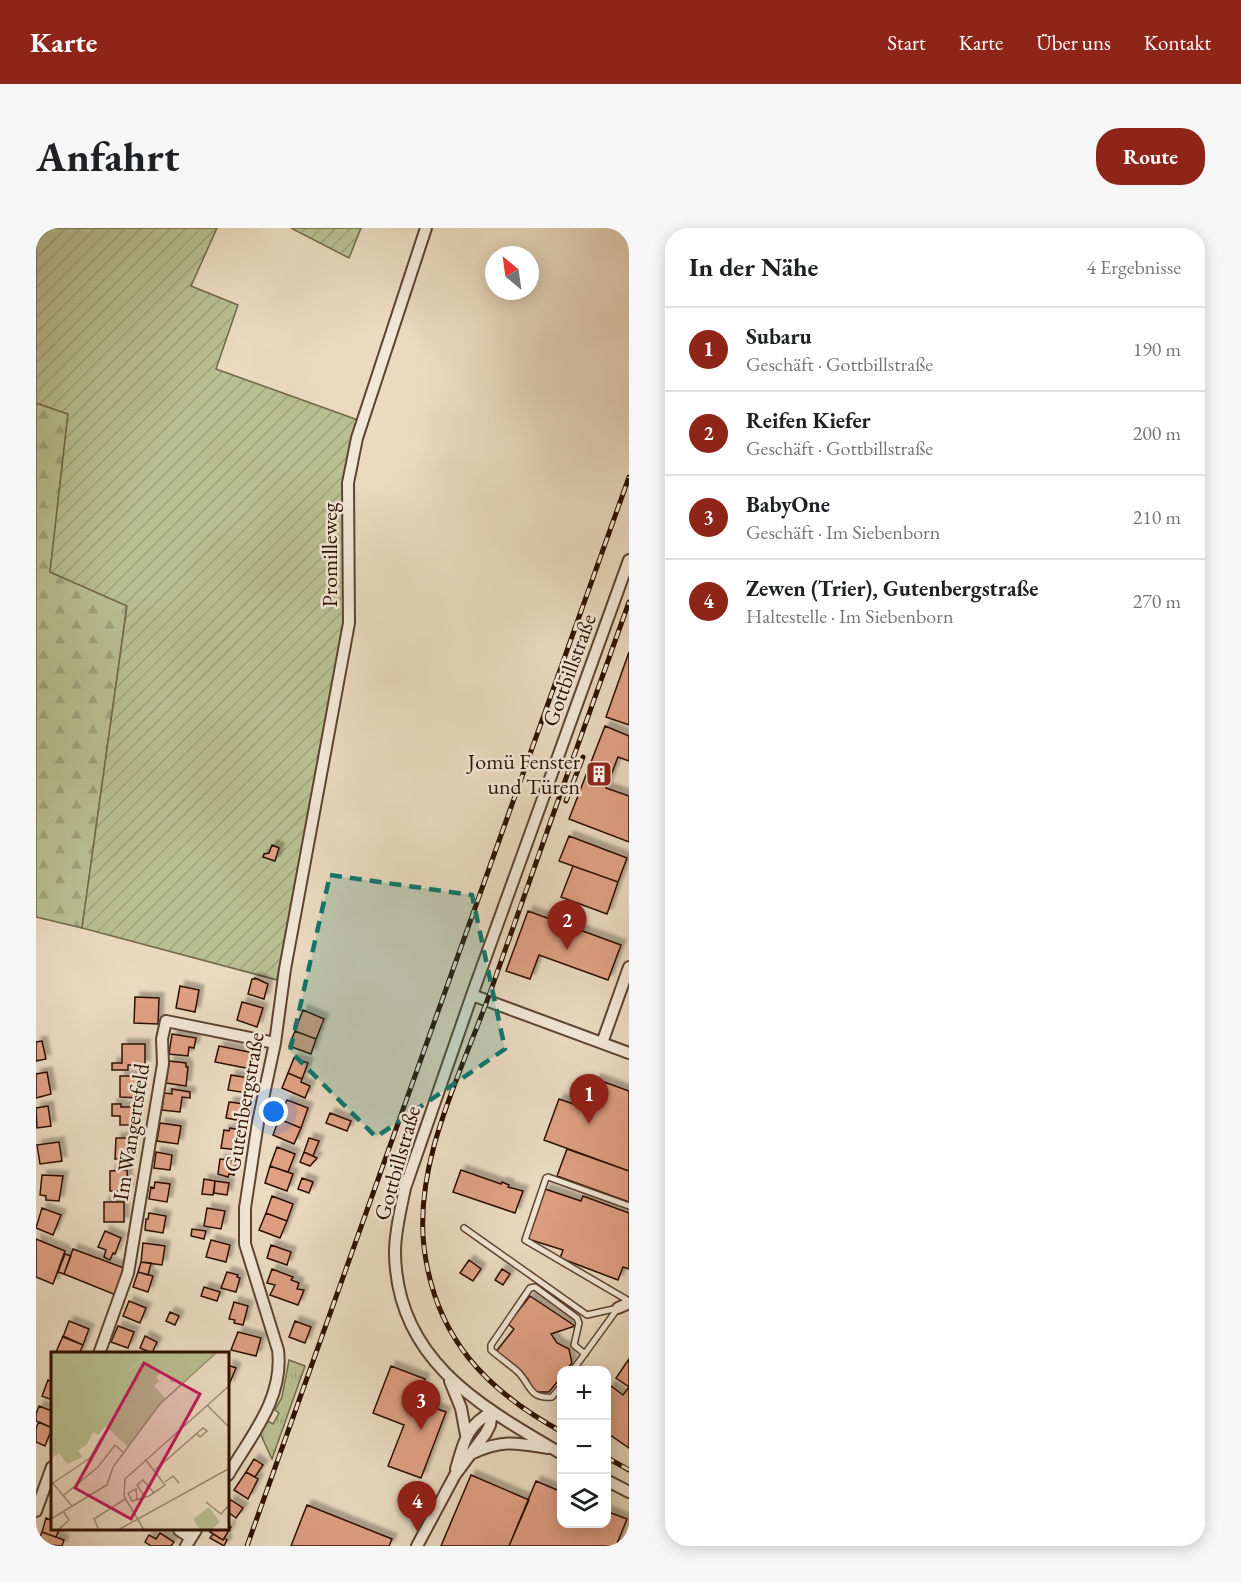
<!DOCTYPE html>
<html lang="de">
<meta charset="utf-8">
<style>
:root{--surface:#fff;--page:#f6f6f6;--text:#202124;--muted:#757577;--line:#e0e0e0;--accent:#8f2418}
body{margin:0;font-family:"EB Garamond",serif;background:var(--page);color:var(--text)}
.controls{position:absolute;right:18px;bottom:18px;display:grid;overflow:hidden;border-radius:12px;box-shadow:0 3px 15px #0003}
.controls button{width:54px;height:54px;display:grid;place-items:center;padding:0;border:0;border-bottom:2px solid var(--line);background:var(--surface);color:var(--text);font:30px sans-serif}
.compass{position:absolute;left:449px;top:18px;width:54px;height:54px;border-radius:50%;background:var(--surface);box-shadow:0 3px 15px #0003;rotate:331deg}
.you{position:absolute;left:238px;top:884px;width:21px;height:21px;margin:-15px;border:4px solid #fff;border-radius:50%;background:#1a73e8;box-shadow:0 0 0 9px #1a73e833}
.badge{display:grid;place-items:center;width:39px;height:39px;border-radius:50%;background:var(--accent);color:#fff;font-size:20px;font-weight:700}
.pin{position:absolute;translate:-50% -50px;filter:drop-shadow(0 2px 3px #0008)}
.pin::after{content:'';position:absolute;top:32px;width:21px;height:18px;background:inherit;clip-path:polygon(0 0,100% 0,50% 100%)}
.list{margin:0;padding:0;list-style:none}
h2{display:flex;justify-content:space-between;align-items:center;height:78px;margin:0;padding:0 24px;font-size:26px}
h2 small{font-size:20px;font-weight:400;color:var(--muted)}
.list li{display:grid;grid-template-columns:39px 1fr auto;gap:18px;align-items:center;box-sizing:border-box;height:84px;padding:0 24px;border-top:2px solid var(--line)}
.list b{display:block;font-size:22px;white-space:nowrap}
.list p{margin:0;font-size:20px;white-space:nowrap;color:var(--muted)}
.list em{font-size:20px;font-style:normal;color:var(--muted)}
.icon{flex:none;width:33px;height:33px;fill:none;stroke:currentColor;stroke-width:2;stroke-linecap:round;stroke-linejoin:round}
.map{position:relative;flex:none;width:593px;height:1318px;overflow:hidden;border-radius:24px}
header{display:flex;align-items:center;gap:36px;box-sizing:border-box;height:84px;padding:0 30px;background:var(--accent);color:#fff}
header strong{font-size:28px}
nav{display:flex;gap:33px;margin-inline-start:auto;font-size:21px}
.intro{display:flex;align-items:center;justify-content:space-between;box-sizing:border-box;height:144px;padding:0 36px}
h1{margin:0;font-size:42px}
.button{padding:15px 27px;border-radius:24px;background:var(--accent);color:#fff;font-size:21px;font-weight:700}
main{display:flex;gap:36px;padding:0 36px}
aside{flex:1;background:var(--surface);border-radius:24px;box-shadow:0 3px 15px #0003}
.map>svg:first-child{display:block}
</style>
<header>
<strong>Karte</strong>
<nav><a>Start</a><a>Karte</a><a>Über uns</a><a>Kontakt</a></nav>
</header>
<div class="intro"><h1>Anfahrt</h1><a class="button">Route</a></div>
<main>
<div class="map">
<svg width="593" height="1318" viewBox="0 0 593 1318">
<defs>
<pattern id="grass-tufts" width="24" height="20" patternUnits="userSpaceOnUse" patternTransform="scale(1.5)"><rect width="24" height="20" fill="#b8bf91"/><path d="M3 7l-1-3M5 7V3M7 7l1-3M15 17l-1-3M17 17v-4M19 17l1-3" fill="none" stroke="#9ea37b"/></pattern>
<pattern id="forest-firs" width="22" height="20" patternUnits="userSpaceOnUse" patternTransform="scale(1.5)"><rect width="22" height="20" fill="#b8bf91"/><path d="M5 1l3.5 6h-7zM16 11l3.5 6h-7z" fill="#9ea37b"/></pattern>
<pattern id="garden-furrows" width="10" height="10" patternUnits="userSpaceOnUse" patternTransform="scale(1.5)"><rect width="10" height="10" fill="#b8bf91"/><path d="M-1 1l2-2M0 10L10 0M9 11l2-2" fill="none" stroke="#9ea37b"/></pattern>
<filter id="shadow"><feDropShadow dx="5" dy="-5" stdDeviation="1.5" flood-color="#0004"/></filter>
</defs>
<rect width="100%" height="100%" fill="#eadac0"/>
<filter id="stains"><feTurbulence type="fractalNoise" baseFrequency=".00333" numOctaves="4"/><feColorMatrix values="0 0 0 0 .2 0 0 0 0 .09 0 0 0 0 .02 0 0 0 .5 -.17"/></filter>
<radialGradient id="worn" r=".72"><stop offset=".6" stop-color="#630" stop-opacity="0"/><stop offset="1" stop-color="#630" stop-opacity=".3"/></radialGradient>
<path fill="url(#grass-tufts)" stroke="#736848" stroke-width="1.5" d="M253,1132L269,1138L236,1231L224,1205L232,1193L237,1196L243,1185L239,1182L246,1169Z"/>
<path fill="url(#forest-firs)" stroke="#736848" stroke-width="1.5" d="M0,175L32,186L14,344L91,377L46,700L0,689Z"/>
<path fill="url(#garden-furrows)" stroke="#736848" stroke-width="1.5" d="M0,0H181L155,58L202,77L180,141L322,192L308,252L309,400L241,752L46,700L91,378L14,344L32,186L0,175Z
M255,0H325L313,30Z"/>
<path fill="#dfa084" stroke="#2e1100" stroke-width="1.5" filter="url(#shadow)" d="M593,424V497L570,489Z
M569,498L593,508V533L582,529L570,560L593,568V614L533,591Z
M533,608L591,630L582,654L523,633Z
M236,617L243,620L239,633L227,629L228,626L233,625Z
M537,638L582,654L571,686L525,669Z
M492,683L585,717L572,752L503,727L494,751L470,743Z
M219,750L232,756L228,771L212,766L216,751H219Z
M144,758L163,762L159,784L140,780Z
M99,769L123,770L122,796L98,795Z
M206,774L227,780L221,799L201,792Z
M267,782L288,791L280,811L259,803Z
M259,803L280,811L275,826L253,818Z
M136,806L160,810L158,820L153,819L152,828L133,826Z
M6,813L10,831L0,833V814Z
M86,816H109V837H92V842H76V835H86Z
M183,818L218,825L215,841L179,834Z
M258,830L272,835L266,851L252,845Z
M133,833L150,835V839H152L150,858L130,855Z
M11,844L15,866L0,870V846Z
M252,845L266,851L265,854L274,858L269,870L246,860Z
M195,847L213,850L211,865L192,862Z
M84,848H102L103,870L84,869Z
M560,851L593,863V943L508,912L523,871L549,880Z
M136,861L154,864V870L146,869L144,884L126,882L128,865L136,866Z
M251,872L272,880L265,900L243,891Z
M193,874L209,876L206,893L190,890Z
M76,876H85V879H100V897H84V888H76Z
M12,878L15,898L1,900L0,880Z
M294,885L315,893L311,903L290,895Z
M243,891L265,900L258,916L237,907Z
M124,895L145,898L142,916L121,913Z
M194,900L204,902L202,922L185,920L188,902L193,903Z
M80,910H96V931H79Z
M273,910L283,913L277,928L268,924Z
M23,914L26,933L4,936L1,917Z
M241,919L259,926L252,944L234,938Z
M531,921L593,943V974L521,948Z
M120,924L136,927L134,942L118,940Z
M268,924L281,930L274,938L264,934Z
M184,931L200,933L198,947L193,946L192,949L182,946Z
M234,938L257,946L251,963L229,955Z
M91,942L92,963H74V943Z
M425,942L465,956L466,954L473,957L472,959L487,963L479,985L417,964Z
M6,947L27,948L23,973L10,972V968L4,967Z
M266,950L277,954L273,965L262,961Z
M168,951L179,953L177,967L166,966Z
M179,953L193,955L191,967L178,965Z
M119,954L134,956L131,974L113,971L115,959L118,960Z
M509,961L545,973L547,968L593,985V1041L587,1039L582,1052L524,1030L527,1022L492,1011Z
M236,968L257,976L251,993L230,985Z
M68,974H88V994H68Z
M6,980L25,987L17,1007L0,1000Z
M171,980L189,983L185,1001L168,998Z
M113,985L130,988L127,1005L109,1002L110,991H112Z
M230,985L251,993L244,1010L223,1002Z
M156,1001L170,1003L168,1011L155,1008Z
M69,1003L85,1010L79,1026L77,1025L74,1032L68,1029L70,1022L62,1019Z
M0,1011L29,1023L17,1056L0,1049Z
M175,1012L194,1017L190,1034L170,1029Z
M107,1015L129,1018L126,1037L105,1034Z
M235,1017L255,1024L251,1037L231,1030Z
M37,1021L88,1040L80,1067L28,1046Z
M29,1026L35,1028L28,1046L22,1044Z
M433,1032L445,1041L437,1053L424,1045Z
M105,1034L115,1035L112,1047L102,1044Z
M236,1041L257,1049L255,1052L263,1055L261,1061L268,1062L262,1077L234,1067L239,1057L231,1055Z
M466,1041L474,1046L467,1057L459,1052Z
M102,1044L117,1048L112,1064L97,1059Z
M191,1044L202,1047L201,1049L204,1050L200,1064L185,1060Z
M168,1059L184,1064L181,1073L165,1068Z
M494,1068L539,1098L515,1106L521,1115L533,1121L536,1135L530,1142H526V1148L513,1164H497L492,1151L459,1125L478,1101L472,1096Z
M93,1073L110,1080L104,1095L87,1088Z
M198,1074L212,1078L207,1097L198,1095L199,1092L193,1091Z
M134,1084L143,1088L139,1097L130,1093Z
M33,1093L53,1101L47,1117L27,1109Z
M259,1093L275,1099L269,1115L253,1109Z
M82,1098L98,1104L92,1120L75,1114Z
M202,1104L225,1110L220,1128L195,1122Z
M27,1108L47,1117L43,1126L20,1124Z
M109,1108L121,1114L116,1125L104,1120Z
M593,1131V1220L570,1204V1164L575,1158L587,1167L593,1159L580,1150Z
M192,1137L200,1140L192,1159Z
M355,1138L389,1151L380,1173L410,1184L385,1250L352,1238L368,1197L337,1185Z
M12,1152L16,1154V1172L6,1168Z
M3,1178L16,1183V1200L0,1193V1186Z
M3,1194L16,1200L9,1218L0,1214V1200Z
M218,1231L227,1237L219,1249L210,1244Z
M210,1244L222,1251L212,1271L198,1262Z
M435,1247L493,1272L473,1318H405Z
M500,1253L526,1264V1296H570V1283L591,1291L580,1318H473Z
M195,1272L207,1280L200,1290L192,1284V1276Z
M271,1277L356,1311L353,1318H255Z
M10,1290L16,1293V1302H23L20,1309L6,1304Z
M192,1297L195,1299L187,1312L174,1304L176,1302H192Z
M6,1304L28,1312L26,1318L1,1316Z
M124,1305L138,1314L135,1318H115L109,1314L113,1307L120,1311Z
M177,1306L187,1312L188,1310L191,1312L188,1318L174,1310Z"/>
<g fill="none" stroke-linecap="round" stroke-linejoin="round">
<defs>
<path id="service" d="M593,978L512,949L510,950L489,1012L593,1073
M428,1000L551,1087L582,1080
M537,1142L582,1080
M526,1157L516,1169C492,1171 495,1156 481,1143C473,1136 463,1129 455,1122V1117L494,1060L499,1059L541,1090L543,1095L538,1117L549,1126"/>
<path id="minor" d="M436,767L593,825
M566,815L593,739
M582,1080L593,1075
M63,1126L92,1045L127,836L126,811L130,793L239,815
M414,1153L425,1180L430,1207
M437,1225C466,1211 482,1215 512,1220
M526,1226C444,1178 360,1132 359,1024C359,1002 365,981 369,960L436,767L593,332
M420,1241C428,1214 430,1198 456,1184
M192,1247C215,1208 248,1170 242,1122L209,1016V980L222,894L239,815L249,741L313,395L312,255L321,210L390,0
M570,1252L593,1264
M0,1283L16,1239
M143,1302L155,1310
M150,1318L160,1302
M381,1318L419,1247L450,1205L454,1197L456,1184"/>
</defs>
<use href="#service" stroke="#5d4330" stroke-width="8"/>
<use href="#minor" stroke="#5d4330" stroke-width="14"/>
<use href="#service" stroke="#f1e7d6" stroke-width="5"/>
<use href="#minor" stroke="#f1e7d6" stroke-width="10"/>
<defs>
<path id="rail" d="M530,573L547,529
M526,1204C450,1162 399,1110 388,1019C378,932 426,844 455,762C500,633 547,503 593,374
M570,1229L593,1242
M211,1318L593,249"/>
</defs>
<use href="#rail" stroke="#2e1100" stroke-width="5"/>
<use href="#rail" stroke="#f1e7d6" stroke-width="3" stroke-dasharray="9" stroke-linecap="butt"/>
</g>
<path fill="#0f766e" fill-opacity="0.2" stroke="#0f766e" stroke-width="4.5" stroke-dasharray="12 8" stroke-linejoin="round" d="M294,647L436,667L469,821L340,909L254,823Z"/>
<defs>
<symbol id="building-square" viewBox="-11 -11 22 22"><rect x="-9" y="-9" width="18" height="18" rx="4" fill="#8f2418" stroke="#f1e7d6"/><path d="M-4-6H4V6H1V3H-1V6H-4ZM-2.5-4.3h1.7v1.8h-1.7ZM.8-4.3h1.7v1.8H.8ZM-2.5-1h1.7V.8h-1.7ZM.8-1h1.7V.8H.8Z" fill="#fff"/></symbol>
</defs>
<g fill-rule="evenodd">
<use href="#building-square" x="548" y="531" width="30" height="30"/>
</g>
<g text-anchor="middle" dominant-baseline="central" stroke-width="5" stroke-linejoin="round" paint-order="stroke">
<g font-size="22" fill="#2e1100" stroke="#f1e7d6">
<text transform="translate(293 327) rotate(-90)">Promilleweg</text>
<text transform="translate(533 442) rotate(-70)">Gottbillstraße</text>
<text transform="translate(208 874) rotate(-80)">Gutenbergstraße</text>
<text transform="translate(95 904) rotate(-81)">Im Wangertsfeld</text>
<text transform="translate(361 935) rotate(-74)">Gottbillstraße</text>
</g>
<g font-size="22" fill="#2e1100" stroke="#f1e7d6" text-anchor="end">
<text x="544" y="533">Jomü Fenster<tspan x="544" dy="25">und Türen</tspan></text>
</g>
</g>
<g transform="translate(15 1124)">
<rect width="178" height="178" fill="#eadac0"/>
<path d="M158,155L169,170L160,178H149L142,167Z" fill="#b8bf91"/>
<path d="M0,0H100L77,19L86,31L82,52L61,80L55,74L47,83L42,80L36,92L27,99L32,105L16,112L8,101L0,106Z" fill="#b8bf91"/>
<path d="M100,0H167L129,33L125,28L121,31L113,19L105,25L108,29L103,34L114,46L77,95L61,80L82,52L76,45L86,31L77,20Z" fill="#b8bf91"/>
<path fill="none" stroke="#9f8a73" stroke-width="1.5" d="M156,53L179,76M104,118L152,76L156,79L149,85L146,82M0,129L21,154M114,130L122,124L128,131M2,131L39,106L50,86M13,143L47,115L64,93L73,101M93,144L86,133L92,128L103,141M86,147L85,137L77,141L81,149L98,144L114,133L94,107M155,150L170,162L176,155L179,158M0,167L56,133L62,115L109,52L166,0M7,178L18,168L12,159M48,178L43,167L74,147M67,178L179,116M93,178L73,144L74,127L179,33"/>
<path fill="#c2185b" fill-opacity="0.15" stroke="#c2185b" stroke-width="3" d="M93,11L149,42L80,167L24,136Z"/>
<rect width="178" height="178" fill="none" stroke="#2e1100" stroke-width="3"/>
</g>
<rect width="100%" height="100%" filter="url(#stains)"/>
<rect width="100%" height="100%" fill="url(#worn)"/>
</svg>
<div class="controls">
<button>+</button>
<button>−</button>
<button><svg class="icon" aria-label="layers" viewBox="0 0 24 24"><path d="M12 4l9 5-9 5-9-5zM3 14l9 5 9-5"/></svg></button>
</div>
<svg class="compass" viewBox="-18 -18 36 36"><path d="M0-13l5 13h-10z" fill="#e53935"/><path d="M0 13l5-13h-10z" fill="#757577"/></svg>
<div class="you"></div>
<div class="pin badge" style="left:553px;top:896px">1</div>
<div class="pin badge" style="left:531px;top:722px">2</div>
<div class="pin badge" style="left:385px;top:1202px">3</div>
<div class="pin badge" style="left:381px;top:1303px">4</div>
</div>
<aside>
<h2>In der Nähe<small>4 Ergebnisse</small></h2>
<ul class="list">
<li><span class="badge">1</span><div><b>Subaru</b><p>Geschäft · Gottbillstraße</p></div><em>190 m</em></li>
<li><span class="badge">2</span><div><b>Reifen Kiefer</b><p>Geschäft · Gottbillstraße</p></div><em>200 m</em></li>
<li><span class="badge">3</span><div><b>BabyOne</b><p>Geschäft · Im Siebenborn</p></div><em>210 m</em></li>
<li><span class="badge">4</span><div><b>Zewen (Trier), Gutenbergstraße</b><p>Haltestelle · Im Siebenborn</p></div><em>270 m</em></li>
</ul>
</aside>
</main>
